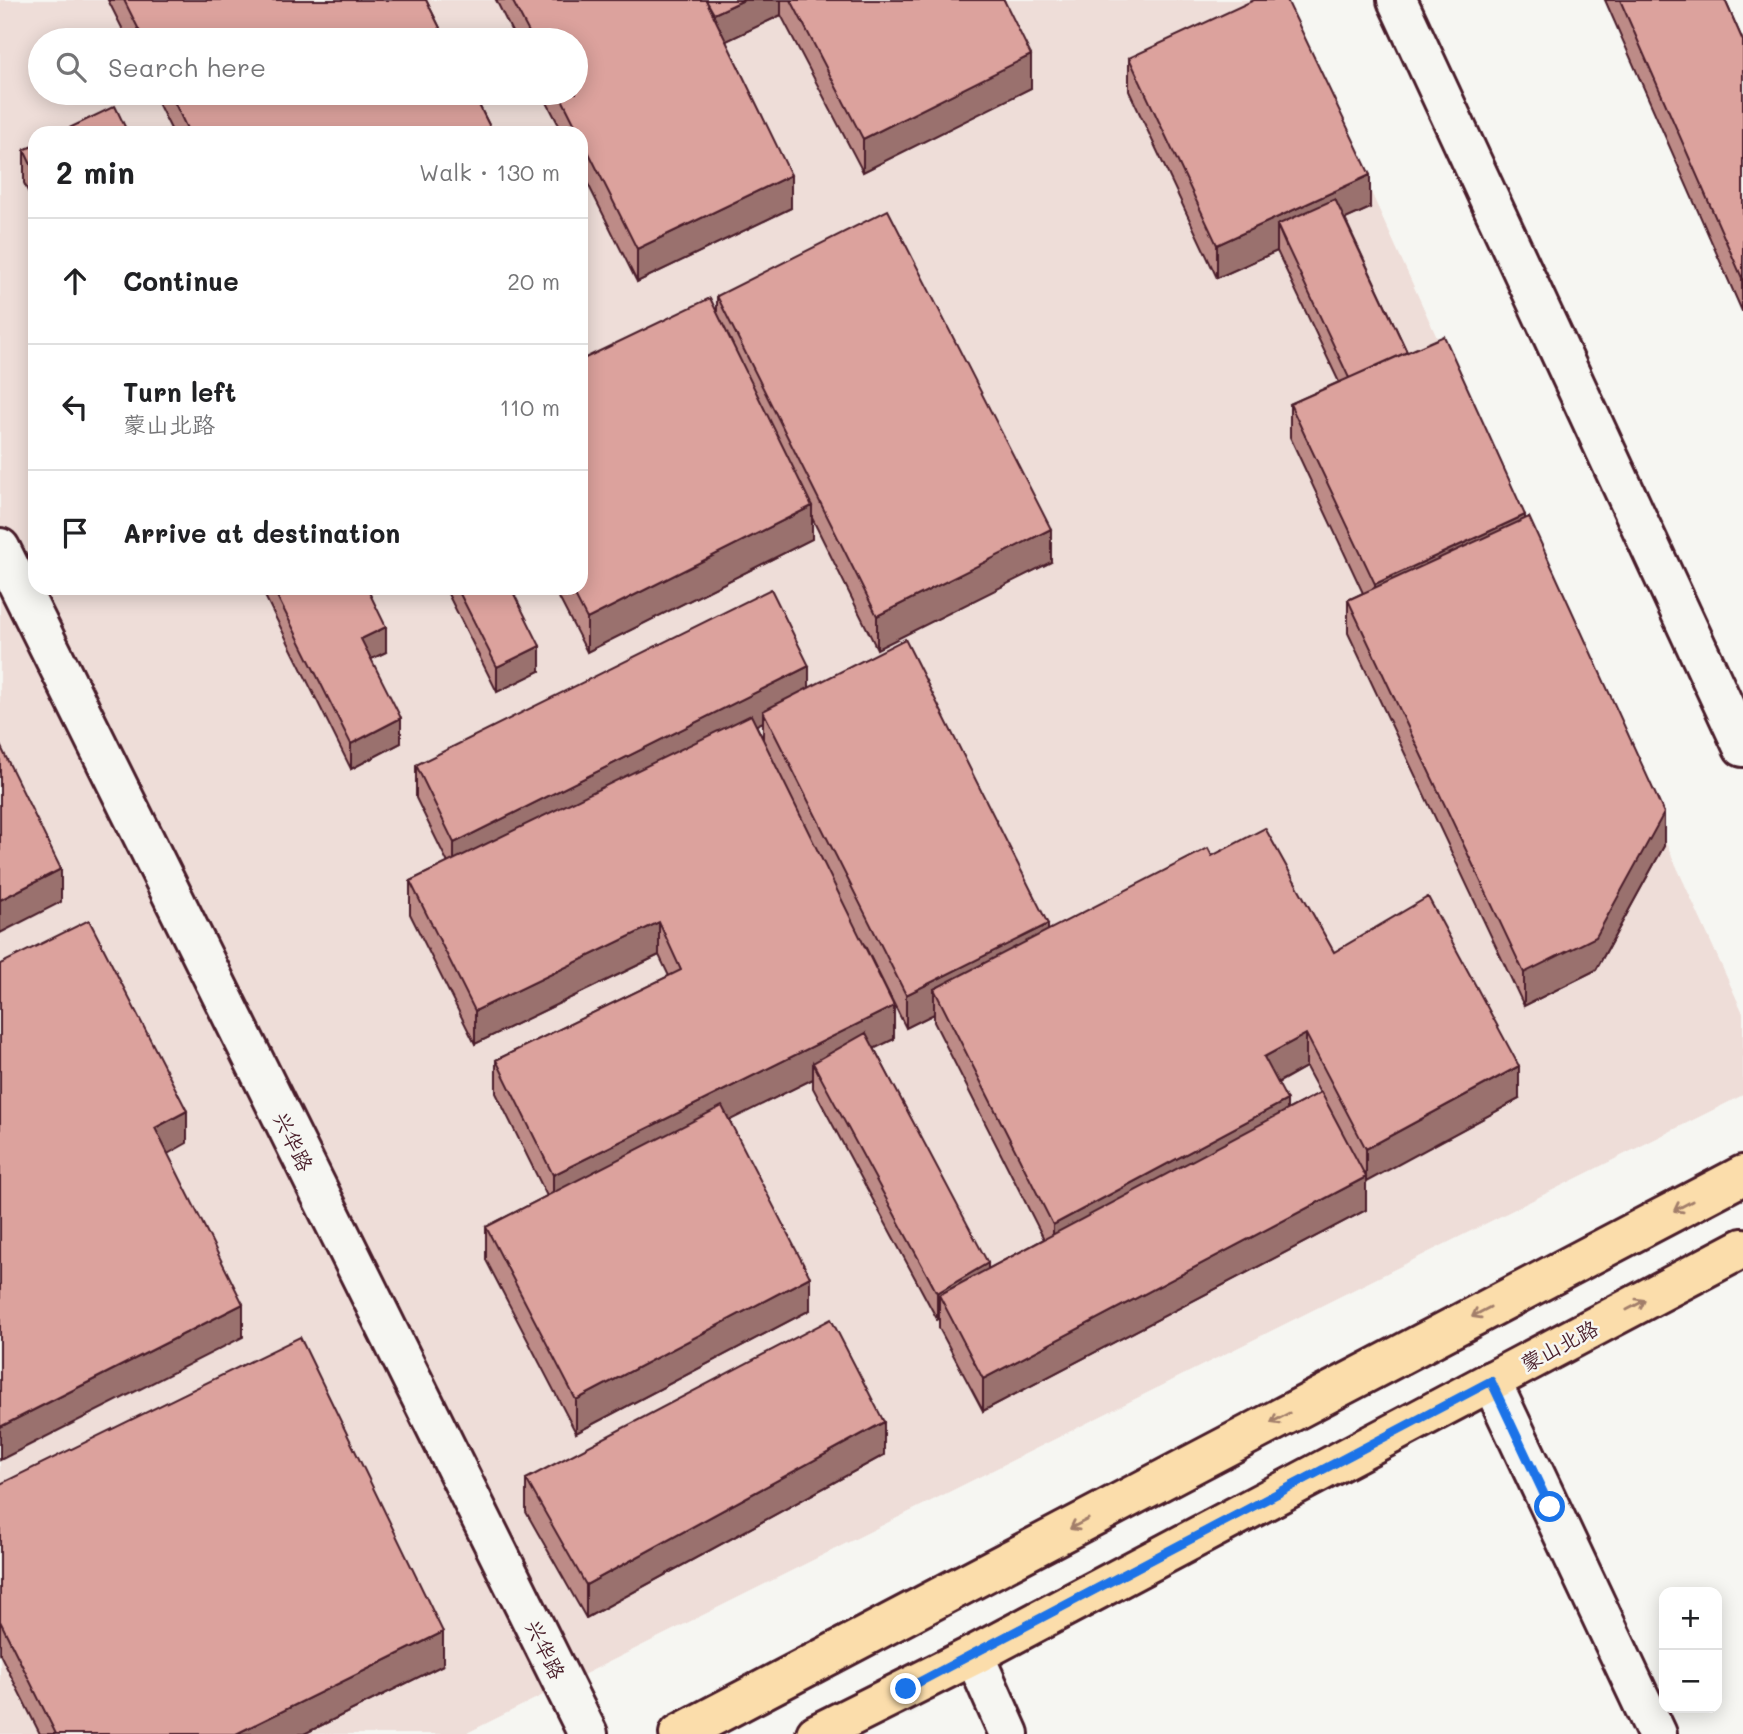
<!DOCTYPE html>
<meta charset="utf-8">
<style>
:root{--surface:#fff;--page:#f6f6f6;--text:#202124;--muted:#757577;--line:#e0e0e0}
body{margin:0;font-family:Mali,"LXGW WenKai TC",sans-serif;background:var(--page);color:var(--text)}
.controls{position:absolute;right:21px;bottom:21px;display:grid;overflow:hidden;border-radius:14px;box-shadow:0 4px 18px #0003}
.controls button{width:63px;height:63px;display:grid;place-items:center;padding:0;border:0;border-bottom:2px solid var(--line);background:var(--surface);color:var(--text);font:35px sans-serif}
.stop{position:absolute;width:21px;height:21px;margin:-16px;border:5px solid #1a73e8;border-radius:50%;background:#fff}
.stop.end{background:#1a73e8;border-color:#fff;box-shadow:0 2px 7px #0008}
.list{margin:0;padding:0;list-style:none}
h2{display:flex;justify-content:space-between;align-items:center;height:91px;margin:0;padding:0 28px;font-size:30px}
h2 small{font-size:23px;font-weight:400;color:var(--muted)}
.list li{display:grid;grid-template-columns:46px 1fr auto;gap:21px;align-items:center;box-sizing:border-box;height:126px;padding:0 28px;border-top:2px solid var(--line)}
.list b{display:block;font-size:26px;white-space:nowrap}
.list p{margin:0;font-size:23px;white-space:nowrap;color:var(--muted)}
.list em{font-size:23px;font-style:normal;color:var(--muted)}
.icon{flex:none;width:38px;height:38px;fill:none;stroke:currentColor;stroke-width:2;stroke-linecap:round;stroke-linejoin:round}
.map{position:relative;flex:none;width:1743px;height:1734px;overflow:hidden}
.search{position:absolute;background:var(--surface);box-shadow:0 4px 18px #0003;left:28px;top:28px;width:560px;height:77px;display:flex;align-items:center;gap:18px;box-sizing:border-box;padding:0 24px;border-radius:38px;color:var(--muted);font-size:26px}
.panel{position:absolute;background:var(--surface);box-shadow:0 4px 18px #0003;left:28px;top:126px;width:560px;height:469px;border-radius:21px}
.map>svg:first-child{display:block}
</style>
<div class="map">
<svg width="1743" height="1734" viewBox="0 0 1743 1734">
<rect width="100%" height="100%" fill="#f6f6f2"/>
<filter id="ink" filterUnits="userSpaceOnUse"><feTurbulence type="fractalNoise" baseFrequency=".0143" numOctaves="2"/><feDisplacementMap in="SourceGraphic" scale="14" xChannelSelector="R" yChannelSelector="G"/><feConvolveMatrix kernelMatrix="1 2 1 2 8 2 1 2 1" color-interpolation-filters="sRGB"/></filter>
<g filter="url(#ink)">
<path fill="#eeddd8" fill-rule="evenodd" d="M0,0H1284L1743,1013V1095L465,1734H0ZM40,40H576V93H40ZM35,133H581V588H35Z"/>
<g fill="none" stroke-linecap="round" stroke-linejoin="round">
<defs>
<path id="street" d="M0,548L588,1734
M1491,1381L1657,1734
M974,1655L1009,1734"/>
<path id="secondary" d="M1397,0L1743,747"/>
<path id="primary" d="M679,1734L1743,1175
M816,1734L974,1655L1743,1248"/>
</defs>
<use href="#street" stroke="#4a1f2b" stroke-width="44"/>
<use href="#secondary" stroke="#4a1f2b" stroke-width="44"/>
<use href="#primary" stroke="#4a1f2b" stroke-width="44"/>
<use href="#street" stroke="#f6f6f2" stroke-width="38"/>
<use href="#secondary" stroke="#f6f6f2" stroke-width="38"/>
<use href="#primary" stroke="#fbddab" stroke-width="38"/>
</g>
<path fill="#bd8b87" stroke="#4a1f2b" stroke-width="2" fill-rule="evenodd" d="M108,0H426L446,40H128Z
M496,0H1004L1031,88L863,172L781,15L726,41L791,208L637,282L581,170V133H563L542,93H576V40H516Z
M1605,0H1725L1743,41L1742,311Z
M1129,58L1370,208L1345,219L1407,352L1525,519L1664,846L1596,970L1524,1006L1348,633V600L1363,593L1290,437V404L1339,382L1277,251L1217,278L1129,91Z
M153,93H473L493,133H173Z
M35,145V206L24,183V150Z
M717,296L1051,562L877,649L812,518V539L587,652L554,588H581L717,311Z
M261,588H336L386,652L371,659L401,743L351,769Z
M445,588H511L540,671L497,692Z
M809,687L1048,931L1212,856L1519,1099L1366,1181V1210L983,1411L939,1328V1317L937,1319L813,1088V1079L729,1120L810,1310L576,1433L486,1260V1227L547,1196L496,1093V1060L669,976L659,955L475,1044L410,914V881L448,863L416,798V765ZM763,722V739L756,725ZM864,944L906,1028L934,1014V1022L1044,1239L988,1269L874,1048L894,1039ZM1306,1067L1320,1093L1287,1110L1278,1083Z
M884,1455L586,1618L526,1512V1479Z
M0,1484L443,1665L304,1734H40L0,1654Z"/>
<path fill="#9a716e" stroke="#4a1f2b" stroke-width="2" d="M744,0H781V15L714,47V14Z
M1031,55V88L863,172V139Z
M791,175V208L637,282V249Z
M1370,175V208L1286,246L1277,225V251L1217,278V245Z
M1742,278H1743V311H1742Z
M812,506V539L587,652V619Z
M1525,515V548L1375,617V584Z
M1051,529V562L877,649V616Z
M386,627V652L361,664V639Z
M540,646V671L497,692V667Z
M809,666V699L763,711V722L454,876V843Z
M401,718V743L351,769V744Z
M1664,813V846L1596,970L1524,1006V973Z
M61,869V902L0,933V900Z
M659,922V955L475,1044V1011Z
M1048,924V957L934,989V1014L906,1028V995Z
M894,1006V1039L820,1075L813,1063V1079L553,1208V1175Z
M1306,1034V1067L1264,1090V1057Z
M1519,1066V1099L1366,1182V1149Z
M1287,1100V1133L1053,1258V1225Z
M187,1111V1143L155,1161V1128Z
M1366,1177V1210L983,1411V1379Z
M988,1263V1289L939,1295V1317L937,1319V1293Z
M810,1277V1310L576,1433V1400Z
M243,1304V1337L0,1460V1427Z
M884,1422V1455L586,1618V1585Z
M443,1632V1665L304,1734H236Z"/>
<path fill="#dca29d" stroke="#4a1f2b" stroke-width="2" d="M124,0H426L446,40H144Z
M512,0H706L791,175L637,249L581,137V133H579L559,93H576V40H533Z
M706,0H744L714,14Z
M791,0H1004L1031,55L863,139Z
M1254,0H1287L1370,175L1217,245L1129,58Z
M1620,0H1725L1743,41V278H1742Z
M170,93H473L493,133H189Z
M115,106L128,133H59Z
M35,145V173L24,150Z
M1335,199L1407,352L1349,378L1277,225Z
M888,210L1051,529L877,616L717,296Z
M710,298L812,506L587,619L571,588H581V360Z
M1444,336L1525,515L1375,584L1290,404Z
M1529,517L1664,813L1596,937L1524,973L1348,600Z
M273,588H367L386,627L361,639L401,718L351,744Z
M457,588H511L540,646L497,667Z
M771,589L809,666L454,843L416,765Z
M905,639L1048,924L906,995L763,711Z
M751,715L894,1006L553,1175L496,1060L681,970L659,922L475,1011L410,881Z
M0,745L61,869L0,900Z
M1265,828L1334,952L1428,897L1519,1066L1366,1149L1306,1034L1264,1057L1287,1100L1053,1225L934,989L1208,848L1212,856Z
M89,920L187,1111L155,1128L243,1304L0,1427V964Z
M866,1033L988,1263L937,1293L813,1063Z
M1321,1092L1366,1177L983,1379L939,1295Z
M722,1106L810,1277L576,1400L486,1227Z
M831,1319L884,1422L586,1585L526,1479Z
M300,1337L443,1632L236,1734H56L0,1621V1484Z"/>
<defs><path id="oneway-shaft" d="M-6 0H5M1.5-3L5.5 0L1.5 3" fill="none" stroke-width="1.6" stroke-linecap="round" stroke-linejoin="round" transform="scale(1.75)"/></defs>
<g stroke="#a27e6b">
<use href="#oneway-shaft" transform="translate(1683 1206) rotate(152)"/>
<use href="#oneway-shaft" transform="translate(1636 1305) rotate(-28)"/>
<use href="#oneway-shaft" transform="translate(1481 1312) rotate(152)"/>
<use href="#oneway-shaft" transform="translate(1280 1418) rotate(152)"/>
<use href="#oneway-shaft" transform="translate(1079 1524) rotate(152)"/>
</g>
</g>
<g fill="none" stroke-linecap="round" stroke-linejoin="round" filter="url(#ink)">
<path stroke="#1a73e8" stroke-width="9" d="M906,1689L1491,1381L1550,1507"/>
</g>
<g text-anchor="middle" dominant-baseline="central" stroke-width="5" stroke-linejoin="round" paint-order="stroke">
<g font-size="21" fill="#4a1f2b" stroke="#f6f6f2">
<text transform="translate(294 1141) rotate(64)">兴华路</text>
<text transform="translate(1559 1345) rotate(-28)">蒙山北路</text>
<text transform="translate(546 1649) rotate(64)">兴华路</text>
</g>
</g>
</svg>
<div class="controls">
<button>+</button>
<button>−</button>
</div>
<div class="stop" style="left:1550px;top:1507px"></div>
<div class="stop end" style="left:906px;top:1689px"></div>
<div class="search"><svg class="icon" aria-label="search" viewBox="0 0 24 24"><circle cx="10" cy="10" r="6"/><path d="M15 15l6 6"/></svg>Search here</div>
<section class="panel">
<h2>2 min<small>Walk · 130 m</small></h2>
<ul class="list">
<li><svg class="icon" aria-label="ahead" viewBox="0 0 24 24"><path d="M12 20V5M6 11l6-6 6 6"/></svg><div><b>Continue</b></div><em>20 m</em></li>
<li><svg class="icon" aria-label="left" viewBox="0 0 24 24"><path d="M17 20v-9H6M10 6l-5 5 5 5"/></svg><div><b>Turn left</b><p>蒙山北路</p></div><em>110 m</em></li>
<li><svg class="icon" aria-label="arrive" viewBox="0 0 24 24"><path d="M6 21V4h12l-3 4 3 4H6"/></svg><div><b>Arrive at destination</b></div></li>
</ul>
</section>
</div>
